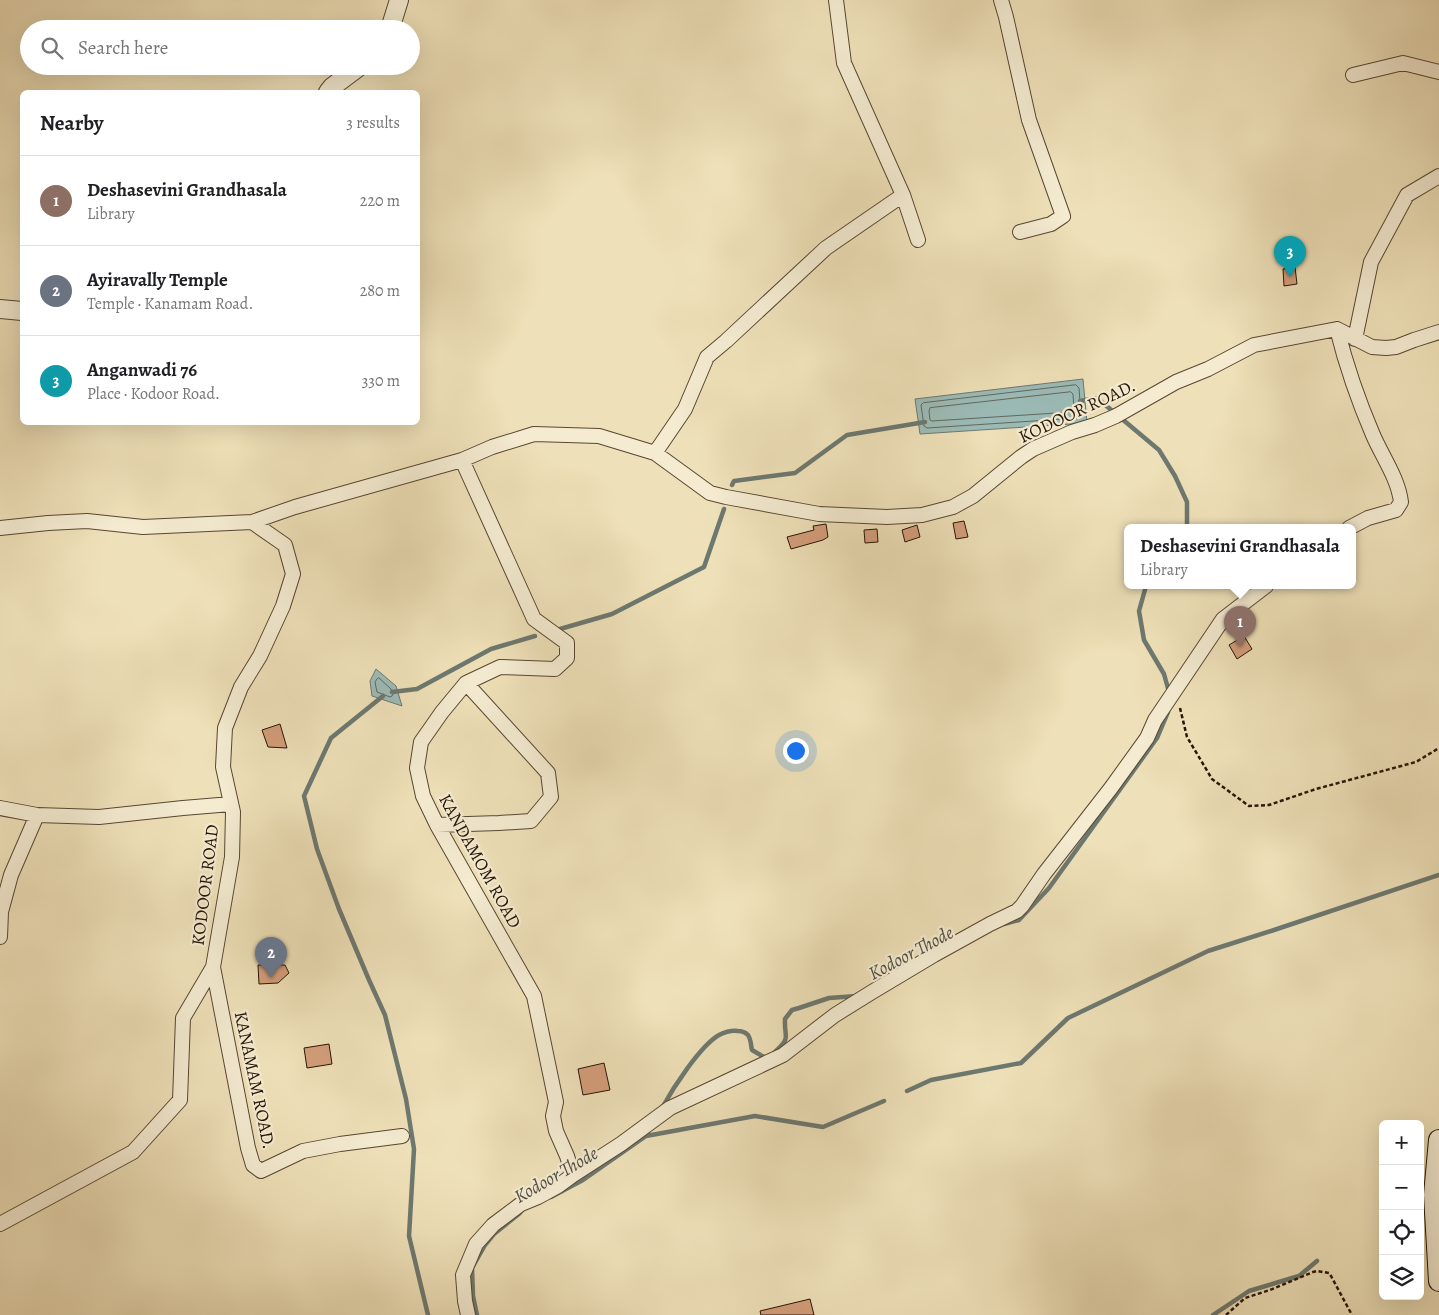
<!DOCTYPE html>
<meta charset="utf-8">
<style>
:root{--surface:#fff;--page:#f6f6f6;--text:#202124;--muted:#757577;--line:#e0e0e0;--accent:#8f2418}
body{margin:0;font-family:Alegreya,serif;background:var(--page);color:var(--text)}
.controls{position:absolute;right:15px;bottom:15px;display:grid;overflow:hidden;border-radius:8px;box-shadow:0 5px 20px #0002}
.controls button{width:45px;height:45px;display:grid;place-items:center;padding:0;border:0;border-bottom:1px solid var(--line);background:var(--surface);color:var(--text);font:25px sans-serif}
.you{position:absolute;left:795px;top:750px;width:18px;height:18px;margin:-12px;border:4px solid #fff;border-radius:50%;background:#1a73e8;box-shadow:0 0 0 8px #1a73e833}
.badge{display:grid;place-items:center;width:32px;height:32px;border-radius:50%;background:var(--accent);color:#fff;font-size:16px;font-weight:700}
.pin{position:absolute;translate:-50% -41px;filter:drop-shadow(0 1px 2px #0008)}
.pin::after{content:'';position:absolute;top:26px;width:18px;height:15px;background:inherit;clip-path:polygon(0 0,100% 0,50% 100%)}
.popup{position:absolute;left:1124px;top:524px;width:232px;height:65px;box-sizing:border-box;display:grid;place-content:center;border-radius:8px;background:var(--surface);filter:drop-shadow(0 1px 4px #0005);font-size:16px;white-space:nowrap;color:var(--muted)}
.popup b{font-size:19px;color:var(--text)}
.popup::after{content:'';position:absolute;left:50%;top:100%;margin-left:-10px;border:10px solid transparent;border-top-color:var(--surface)}
.list{margin:0;padding:0;list-style:none}
h2{display:flex;justify-content:space-between;align-items:center;height:65px;margin:0;padding:0 20px;font-size:21px}
h2 small{font-size:16px;font-weight:400;color:var(--muted)}
.list li{display:grid;grid-template-columns:32px 1fr auto;gap:15px;align-items:center;box-sizing:border-box;height:90px;padding:0 20px;border-top:1px solid var(--line)}
.list b{display:block;font-size:19px;white-space:nowrap}
.list p{margin:0;font-size:16px;white-space:nowrap;color:var(--muted)}
.list em{font-size:16px;font-style:normal;color:var(--muted)}
.icon{flex:none;width:28px;height:28px;fill:none;stroke:currentColor;stroke-width:2;stroke-linecap:round;stroke-linejoin:round}
.map{position:relative;flex:none;width:1439px;height:1315px;overflow:hidden}
.search{position:absolute;background:var(--surface);box-shadow:0 5px 20px #0002;left:20px;top:20px;width:400px;height:55px;display:flex;align-items:center;gap:12px;box-sizing:border-box;padding:0 18px;border-radius:28px;color:var(--muted);font-size:19px}
.panel{position:absolute;background:var(--surface);box-shadow:0 5px 20px #0002;left:20px;top:90px;width:400px;height:335px;border-radius:8px}
.map>svg:first-child{display:block}
</style>
<div class="map">
<svg width="1439" height="1315" viewBox="0 0 1439 1315">
<rect width="100%" height="100%" fill="#eee0b8"/>
<filter id="stains"><feTurbulence type="fractalNoise" baseFrequency=".004" numOctaves="4"/><feColorMatrix values="0 0 0 0 .2 0 0 0 0 .09 0 0 0 0 .02 0 0 0 .5 -.17"/></filter>
<radialGradient id="worn" r=".72"><stop offset=".6" stop-color="#630" stop-opacity="0"/><stop offset="1" stop-color="#630" stop-opacity=".3"/></radialGradient>
<path fill="#9cbbb7" stroke="#6d7870" d="M1083,379L1087,423L920,434L915,399Z
M376,669L396,686L402,706L372,696L370,681Z"/>
<g fill="none" stroke-linecap="round" stroke-linejoin="round">
<path stroke="#61685e" stroke-width="1" d="M1076,385L1079,388L1081,416L1079,418L927,428L924,426L921,405L923,403Z
M1071,392L1073,394L1074,410L1072,412L932,421L930,420L929,411L930,408Z
M379,678L391,689L393,694L392,696L390,697L377,692L375,682L377,679Z"/>
<path stroke="#6d7870" stroke-width="4.5" d="M1080,401L1097,398L1159,450L1175,476L1187,502V528
M732,485L734,481L795,473L847,435L925,422
M1146,586L1139,611L1144,640L1164,674L1169,692
M560,629L612,614L704,567L724,509
M392,692L417,689L491,649L535,636
M383,696L331,738L304,796L317,849L339,909L369,980L385,1015L406,1099L414,1149L409,1236L428,1315
M1004,924L1019,920L1049,888L1157,738L1168,712
M774,1053C792,1036 784,1040 785,1019L792,1010L799,1008L829,998L857,996
M907,1091L931,1080L1021,1063L1068,1018L1208,951L1274,930L1439,875
M662,1108C673,1088 700,1046 719,1035C725,1032 731,1030 738,1031C742,1031 745,1032 748,1035C751,1039 751,1046 752,1050L764,1057H768
M646,1136L755,1116L823,1127L884,1101
M551,1197L583,1180L646,1136L649,1130
M477,1315L473,1296L472,1268L485,1245L494,1234L520,1213
M1213,1315L1249,1291L1299,1276L1317,1261"/>
</g>
<path fill="#d49e7b" stroke="#261406" d="M1295,267L1297,284L1284,286L1283,269Z
M964,521L968,537L956,539L953,523Z
M826,524L828,537L823,540L791,549L787,537L814,530L813,526Z
M917,525L920,537L905,542L902,530Z
M877,529L878,542L865,543L864,530Z
M1244,636L1252,649L1237,659L1229,645Z
M280,724L287,748L268,747L262,730Z
M258,965H285L289,973L278,983L259,984Z
M329,1044L332,1064L307,1068L304,1048Z
M604,1063L610,1090L583,1095L578,1069Z
M810,1299L814,1315H761L760,1311Z"/>
<g fill="none" stroke-linecap="round" stroke-linejoin="round">
<defs>
<path id="minor" d="M836,0L844,63L903,195L918,240
M1001,0L1006,17L1029,120L1063,216L1051,224L1020,232
M1353,75L1403,63L1439,72
M1337,329C1346,365 1358,400 1373,435C1382,456 1398,478 1401,502L1396,510L1368,518L1349,528
M1355,339L1371,262L1407,195L1439,176
M655,453L685,409L707,357L726,341L826,248L903,195
M462,460L534,619L567,643V658L555,669L500,667L466,683L442,712L421,742L417,768L423,796L437,825L534,996L556,1102L553,1116L556,1131L567,1156L573,1175L558,1186L538,1197L521,1204L493,1225L476,1244L463,1275L465,1301L468,1315
M252,522L295,507L462,460L492,447L534,434L599,436L655,453L710,493L726,497L819,514L887,517L922,515L953,507L973,496L1021,457L1033,449L1072,432L1095,425L1116,416L1176,382L1208,369L1254,345L1337,329L1372,347L1386,348L1396,347L1414,340L1439,332
M0,528L48,523L87,521L143,527L252,522L285,545L293,574L283,606L260,656L241,687L225,728L223,767L233,812L232,857L213,967L183,1018L180,1100L133,1152L0,1224
M0,808L37,815L99,817L183,808L231,804
M437,825L499,823L531,821L551,797L548,773L466,683
M0,937L1,912L11,875L37,815
M213,967L248,1148L253,1165L261,1171L303,1151L340,1144L402,1136
M573,1175L621,1144L670,1108L783,1055L835,1015L872,992L934,955L990,924L1017,911L1022,906L1044,874L1111,788L1147,738L1155,720L1223,619L1266,586"/>
<path id="tertiary" d="M390,29L399,0
M328,92L332,87L360,66
M0,309L22,311"/>
<path id="secondary" d="M1439,1140L1434,1195L1439,1281"/>
</defs>
<use href="#minor" stroke="#584732" stroke-width="16"/>
<use href="#tertiary" stroke="#584732" stroke-width="20"/>
<use href="#secondary" stroke="#261406" stroke-width="22"/>
<path stroke="#261406" stroke-width="2.5" stroke-dasharray="4 2.5" stroke-linecap="butt" d="M1180,708L1187,737L1212,779L1249,806L1269,805L1316,789L1416,762L1439,748
M1226,1315L1245,1298L1270,1290L1313,1272L1317,1271L1329,1273L1331,1276L1352,1315"/>
<use href="#minor" stroke="#f4ebd1" stroke-width="14"/>
<use href="#tertiary" stroke="#f4ebd1" stroke-width="18"/>
<use href="#secondary" stroke="#f4ebd1" stroke-width="20"/>
</g>
<g text-anchor="middle" dominant-baseline="central" stroke-width="4.5" stroke-linejoin="round" paint-order="stroke">
<g font-size="18" fill="#261406" stroke="#f4ebd1">
<text transform="translate(1077 411) rotate(-25)">KODOOR ROAD.</text>
<text transform="translate(480 861) rotate(61)">KANDAMOM ROAD</text>
<text transform="translate(205 885) rotate(-83)">KODOOR ROAD</text>
<text transform="translate(255 1080) rotate(78)">KANAMAM ROAD.</text>
</g>
<g font-size="19" font-style="italic" fill="#4f4e44" stroke="#f4ebd1">
<text transform="translate(911 953) rotate(-28)">Kodoor Thode</text>
<text transform="translate(556 1175) rotate(-30)">Kodoor Thode</text>
</g>
</g>
<rect width="100%" height="100%" filter="url(#stains)"/>
<rect width="100%" height="100%" fill="url(#worn)"/>
</svg>
<div class="controls">
<button>+</button>
<button>−</button>
<button><svg class="icon" aria-label="locate" viewBox="0 0 24 24"><circle cx="12" cy="12" r="6"/><path d="M12 2v4M12 18v4M2 12h4M18 12h4"/></svg></button>
<button><svg class="icon" aria-label="layers" viewBox="0 0 24 24"><path d="M12 4l9 5-9 5-9-5zM3 14l9 5 9-5"/></svg></button>
</div>
<div class="you"></div>
<div class="pin badge" style="left:1240px;top:647px;background:#8d6e63">1</div>
<div class="popup"><b>Deshasevini Grandhasala</b>Library</div>
<div class="pin badge" style="left:271px;top:978px;background:#6b7280">2</div>
<div class="pin badge" style="left:1290px;top:277px;background:#0f9aa8">3</div>
<div class="search"><svg class="icon" aria-label="search" viewBox="0 0 24 24"><circle cx="10" cy="10" r="6"/><path d="M15 15l6 6"/></svg>Search here</div>
<section class="panel">
<h2>Nearby<small>3 results</small></h2>
<ul class="list">
<li><span class="badge" style="background:#8d6e63">1</span><div><b>Deshasevini Grandhasala</b><p>Library</p></div><em>220 m</em></li>
<li><span class="badge" style="background:#6b7280">2</span><div><b>Ayiravally Temple</b><p>Temple · Kanamam Road.</p></div><em>280 m</em></li>
<li><span class="badge" style="background:#0f9aa8">3</span><div><b>Anganwadi 76</b><p>Place · Kodoor Road.</p></div><em>330 m</em></li>
</ul>
</section>
</div>
